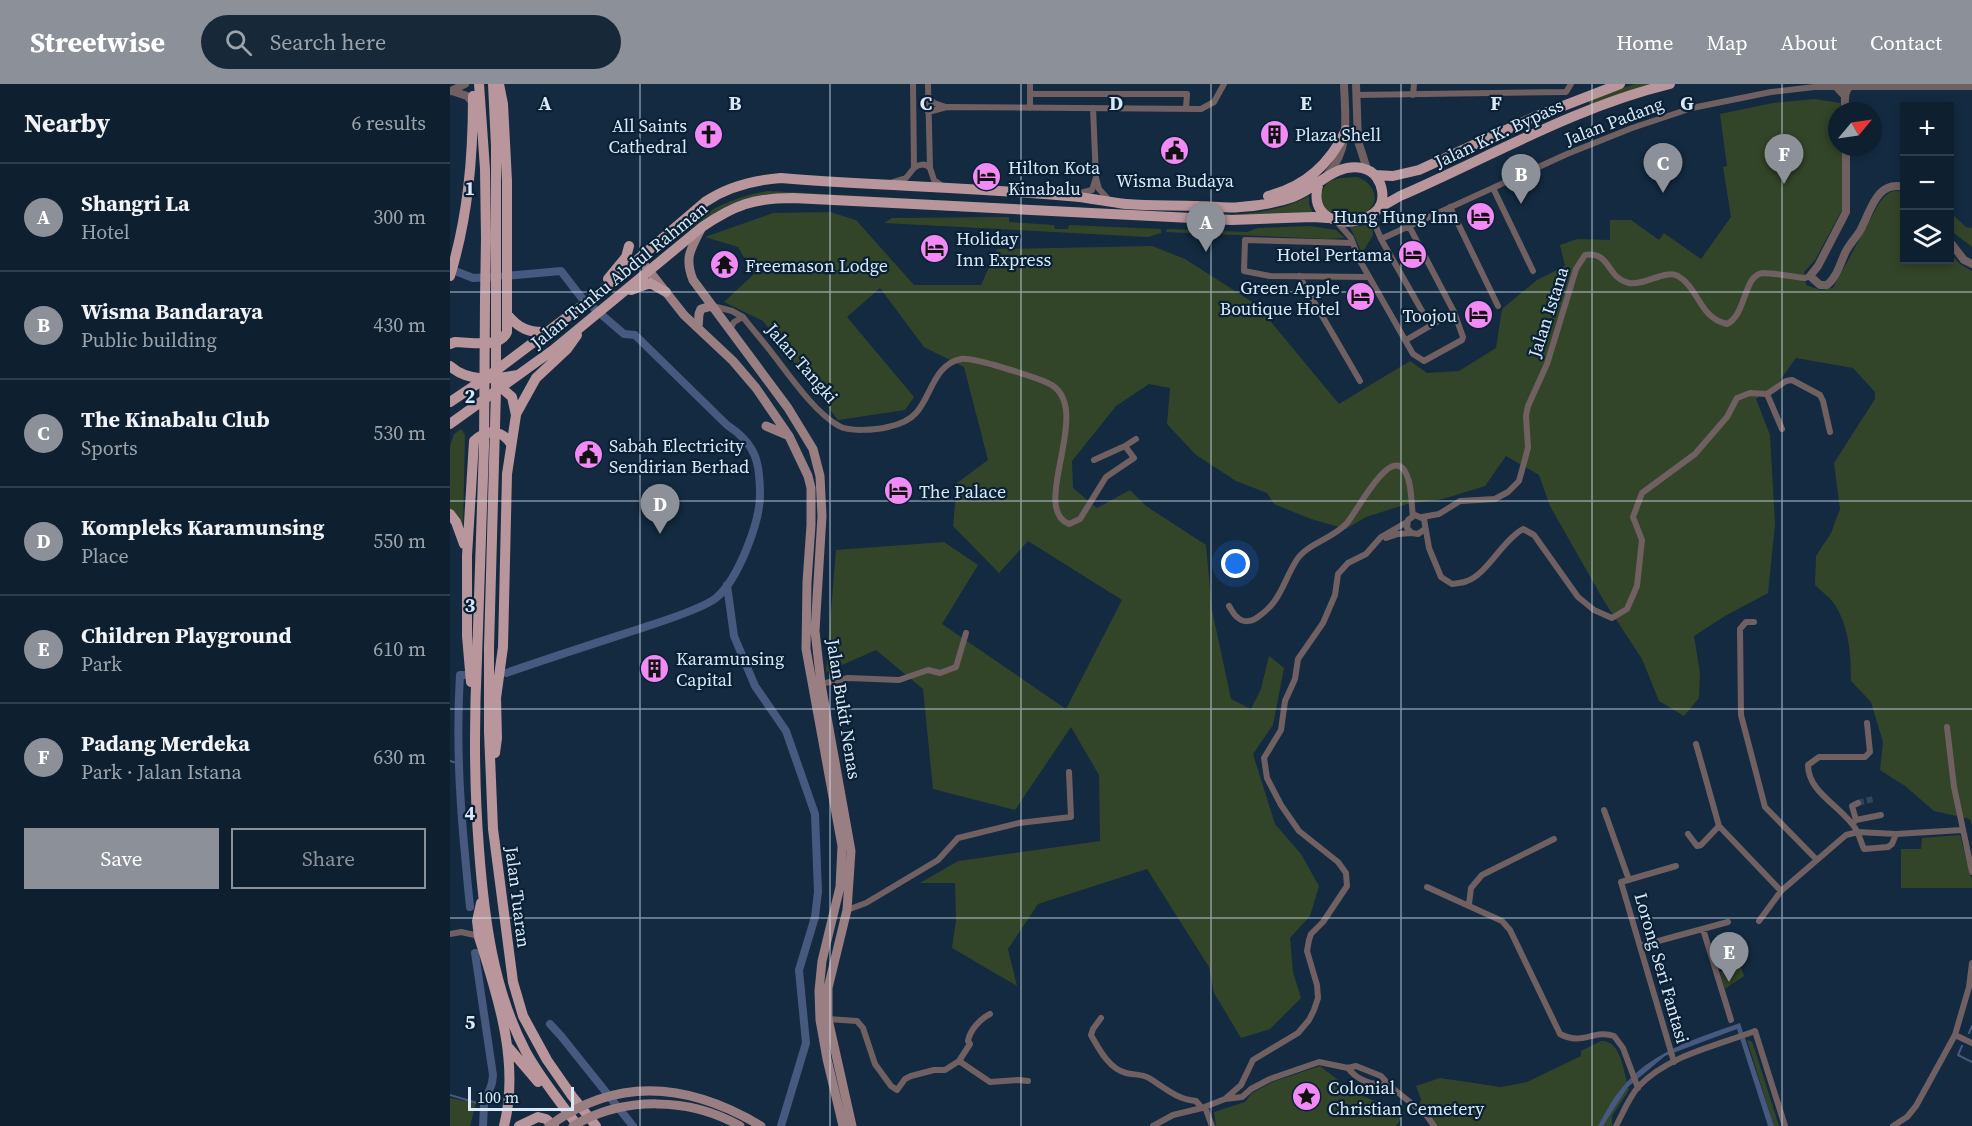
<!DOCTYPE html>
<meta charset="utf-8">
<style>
:root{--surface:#0e2030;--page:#172838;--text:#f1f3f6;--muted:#9ba3ab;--line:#2e3e4c;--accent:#8c9099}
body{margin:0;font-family:"Source Serif 4",serif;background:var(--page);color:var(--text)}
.controls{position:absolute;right:18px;top:18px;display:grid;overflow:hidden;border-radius:0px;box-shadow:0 3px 9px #0003}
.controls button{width:54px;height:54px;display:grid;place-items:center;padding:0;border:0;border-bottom:2px solid var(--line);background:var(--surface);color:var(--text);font:30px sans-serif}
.compass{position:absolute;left:1378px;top:18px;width:54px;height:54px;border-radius:50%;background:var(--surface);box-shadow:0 3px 9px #0003;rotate:61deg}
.scale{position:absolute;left:18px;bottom:15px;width:106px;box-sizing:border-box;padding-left:6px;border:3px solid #dae8f7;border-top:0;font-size:16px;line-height:21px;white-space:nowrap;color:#dae8f7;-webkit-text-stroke:4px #092035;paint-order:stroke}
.you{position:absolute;left:786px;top:480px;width:21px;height:21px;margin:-15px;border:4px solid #fff;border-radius:50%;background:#1a73e8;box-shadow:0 0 0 9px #1a73e833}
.badge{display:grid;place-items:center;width:39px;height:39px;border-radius:50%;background:var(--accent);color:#fff;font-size:20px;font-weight:700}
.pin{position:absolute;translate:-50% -50px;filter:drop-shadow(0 2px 3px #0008)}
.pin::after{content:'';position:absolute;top:32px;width:21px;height:18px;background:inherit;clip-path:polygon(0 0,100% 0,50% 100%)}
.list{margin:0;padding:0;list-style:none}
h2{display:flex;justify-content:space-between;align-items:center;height:78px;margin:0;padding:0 24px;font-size:26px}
h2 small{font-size:20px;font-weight:400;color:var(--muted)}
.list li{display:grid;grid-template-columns:39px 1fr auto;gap:18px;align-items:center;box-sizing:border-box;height:108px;padding:0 24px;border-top:2px solid var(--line)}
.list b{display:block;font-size:22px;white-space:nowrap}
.list p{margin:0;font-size:20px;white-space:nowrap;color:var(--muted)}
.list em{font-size:20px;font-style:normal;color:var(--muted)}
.actions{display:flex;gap:12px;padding:18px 24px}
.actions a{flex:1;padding:14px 0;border:2px solid var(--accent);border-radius:0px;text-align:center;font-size:21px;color:var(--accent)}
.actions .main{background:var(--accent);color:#fff}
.icon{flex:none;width:33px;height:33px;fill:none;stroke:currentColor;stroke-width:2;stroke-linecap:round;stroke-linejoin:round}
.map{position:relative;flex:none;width:1522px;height:1042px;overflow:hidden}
header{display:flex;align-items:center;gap:36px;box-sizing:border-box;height:84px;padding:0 30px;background:var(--accent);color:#fff}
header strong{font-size:28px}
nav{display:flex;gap:33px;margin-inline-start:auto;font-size:21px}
.search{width:420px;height:54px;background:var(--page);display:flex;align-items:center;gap:15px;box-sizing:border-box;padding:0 21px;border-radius:33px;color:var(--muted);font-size:22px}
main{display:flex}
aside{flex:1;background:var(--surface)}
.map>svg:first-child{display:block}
</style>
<header>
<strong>Streetwise</strong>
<div class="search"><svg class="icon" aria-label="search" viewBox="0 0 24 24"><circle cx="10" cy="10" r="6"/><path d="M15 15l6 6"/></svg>Search here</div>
<nav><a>Home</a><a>Map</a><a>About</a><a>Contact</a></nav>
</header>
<main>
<aside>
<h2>Nearby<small>6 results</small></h2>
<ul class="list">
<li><span class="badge">A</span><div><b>Shangri La</b><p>Hotel</p></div><em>300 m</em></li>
<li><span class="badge">B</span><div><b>Wisma Bandaraya</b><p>Public building</p></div><em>430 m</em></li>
<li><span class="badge">C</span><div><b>The Kinabalu Club</b><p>Sports</p></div><em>530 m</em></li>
<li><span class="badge">D</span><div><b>Kompleks Karamunsing</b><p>Place</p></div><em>550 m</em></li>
<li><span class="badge">E</span><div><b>Children Playground</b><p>Park</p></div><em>610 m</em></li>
<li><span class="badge">F</span><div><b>Padang Merdeka</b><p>Park · Jalan Istana</p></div><em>630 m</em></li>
</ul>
<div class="actions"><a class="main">Save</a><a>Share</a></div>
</aside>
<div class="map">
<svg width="1522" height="1042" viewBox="0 0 1522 1042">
<rect width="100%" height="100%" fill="#132a40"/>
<path fill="#334529" d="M1185,0H1202L1140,21L1138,16Z
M1365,15L1390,19L1391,27H1387V63H1392V126L1365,176L1354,188L1356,201L1370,206L1383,204L1427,123C1433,113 1442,101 1454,110V176H1500V169L1510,180L1522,187V742L1520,735L1484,727L1455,702L1430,686L1433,658L1421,618L1401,597C1401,569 1399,541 1383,518C1378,512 1370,506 1365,501L1366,472L1381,449L1390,425L1384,379L1425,315V308L1403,284L1346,274L1328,299L1306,315L1320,351L1325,440L1318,509L1275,532L1244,552L1250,589L1249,614L1234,632L1209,617L1192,575L1154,517L1100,422L1089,391L1056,372L1035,402L993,415L957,420L916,433L896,445L861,435L824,420L817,409L786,397L746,371L717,340L720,304L699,300L666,322L622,377L623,404L647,424L680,406L696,422L756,461L762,526L781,615L801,625L811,605L819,572L834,584L823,641L803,670L825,740L851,770L869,802L860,832L840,854L843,888L851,914L820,945L791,954L764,909L759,883L697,785L588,820L558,865L567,902L502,864L506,836L505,799H470L508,777L650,757L649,691L621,643L565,726L483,705L473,605L426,566L376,588L386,466L494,458L528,481L492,540L616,625L672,516L578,457L549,489L503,442L507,399L538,376L514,283L474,263L430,204L397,233L464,313L455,326L388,336L313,237L274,218L304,190L288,163L255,153L323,129L380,128L406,136L464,201H531L547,165L702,162L735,175L807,221L889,320L960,277L977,289L1009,287L1046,264L1052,225L1087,196L1115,182L1110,161L1127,155L1160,156V136H1181L1209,156L1214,149L1251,175L1281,133L1273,83L1277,82L1270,30L1323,19Z
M907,93C924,98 933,119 914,129C905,133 894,132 885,132L872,122C869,95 883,94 907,93Z
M319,107L672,126L319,110C272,117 247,139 211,168C214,159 223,154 230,148C257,126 284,112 319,107Z
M859,112V120L863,129L779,133L678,126C736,128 806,141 859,112Z
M1500,128L1516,143L1522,144V163L1500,146Z
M559,133V138L604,141L605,145H618L619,141L711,145V149L698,153L434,139L442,134Z
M922,137L923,151L912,169L900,143L911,142Z
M860,142L886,146L895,154L877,155L716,148L717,145L797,148L808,144Z
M11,345L15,351L13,443L0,427V362L4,350Z
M1510,751L1522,796V804H1451V765H1471L1472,754Z
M1291,883L1294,892L1275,905L1270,888Z
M1297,956L1301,957L1303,960L1329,1042H1324Z
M1151,957C1170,956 1173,984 1177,998L1169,1007L1148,1042H987L970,1020L971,1015L966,1002L990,994L1051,1003L1077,998L1131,972V967Z
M870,982L905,1009L955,1029L946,1042H766L764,1028L795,1018L802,1009L825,997Z
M1178,1003L1179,1006L1162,1032V1042H1153Z
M0,1014L26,1019L20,1042H0Z"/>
<path fill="#47597e" d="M1290,939L1324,1042H1318L1287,945L1215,972L1178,1003L1153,1042H1148C1155,1030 1161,1017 1170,1006C1201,967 1245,955 1290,939Z"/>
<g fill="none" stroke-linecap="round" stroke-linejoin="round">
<path stroke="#47597e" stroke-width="2" d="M0,677L7,679
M1519,949L1522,942
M1512,962L1508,971L1522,978
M0,1011L34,1021"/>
<path stroke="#47597e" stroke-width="8" d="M0,185L23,194L39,193
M54,192L111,187L131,213L174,250L185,251L277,341C306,360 310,378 310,411C310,438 288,496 266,514C252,525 213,537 195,543C149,558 102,573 56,589
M277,501L284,552L305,602L336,647L365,730L368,808L365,833L349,886L356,959L331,1042
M14,591H10C5,670 12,744 20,823
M25,869L43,991L42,999L34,1021L33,1042
M100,940L111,952L183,1042"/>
<path stroke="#31465b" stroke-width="6" stroke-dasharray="6 3" stroke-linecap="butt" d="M1408,719L1423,715"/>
<path stroke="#716062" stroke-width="6" d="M478,0L480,84L484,96L492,102
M580,0V24
M580,10H737L736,24
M906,11L1116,8L1121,0
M963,11L964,0
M478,14L484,19L496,23
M643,24L646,94L649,105L658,115
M478,28L497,23L751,25L764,18L774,0
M464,84C469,80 475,79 480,84
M443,98L456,94L464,84L463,0
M1043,104L1083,187
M626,110L642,106L646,94
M1000,123L1048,222
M924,129L926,143L931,155L980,241
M887,138L901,154L909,175L963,270L974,277L1012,256L1013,253L1004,228L959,142
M931,155L1117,70L1182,44L1242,24L1321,8L1364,3H1522
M903,159L795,156L794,187L820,192L919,193
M849,192L910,297
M263,222L282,227L293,233C302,245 313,257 322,269C339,291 365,329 389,342C399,348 426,346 438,343C447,341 459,337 466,329C481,313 484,280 511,275C523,273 585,293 598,299C647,321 578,424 619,440L630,435L656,393L684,374L675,362L644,376
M280,245L284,238L293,233
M956,256L1004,228
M1317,310L1332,345
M675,362L686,355
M972,433L989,430L1010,417L1045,415L1058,408L1069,397L1078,364L1076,332L1078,322L1097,280L1126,185L1135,171C1161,167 1156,194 1179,199C1195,202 1215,185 1228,192C1249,204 1249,234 1277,240C1297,230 1293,191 1313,189C1325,189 1343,193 1355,194L1360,192
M975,445L968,450L962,449L957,444L958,436L965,431L974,435L979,464L991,493L1002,500C1007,499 1013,499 1017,497C1037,490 1052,457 1073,445L1084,451L1128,513L1144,526L1162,534L1177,525L1187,502L1192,456L1183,433L1192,409L1245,370L1277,333L1287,314L1300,309L1317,310L1336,297L1342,296L1370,311L1373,317L1380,348
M936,454L948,450L962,449
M779,522C781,525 784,531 787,533C793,539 801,538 808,533C831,517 832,500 846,477C857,459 883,455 897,439C906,429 939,364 954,386C962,397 961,419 963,432
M1304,538H1296L1290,545L1291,631L1315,723L1367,776
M371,600L398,594L449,596L478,586L490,589L506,583L516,549
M1417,639L1420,668L1415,673H1369L1358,681C1358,710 1394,723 1407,747C1410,753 1411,759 1414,765L1438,763L1442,760L1446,750
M1497,643L1504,703L1522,788
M1246,660L1269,742L1331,807
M1154,726L1179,796
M1406,736L1402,722L1408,719
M1402,740L1406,736L1431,731
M1238,750L1247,762L1251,761L1269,742
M977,803L1052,837L1060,846L1110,950C1132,962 1144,945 1164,952L1173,964L1188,1004
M1019,820L1021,804L1032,791L1104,755
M397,826L416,819L488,776L508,754L569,739L621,733L619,688
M1309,837L1331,807L1396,751L1408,748L1446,750L1512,746
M1253,845L1281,936
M0,850L11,848L29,852
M1190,862L1278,838
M651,934L643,945L641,951C649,965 659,985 676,989C684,991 692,990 699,994C715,1004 726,1015 746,1017L752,1024
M378,935L407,937L413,944L425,980L441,1002L447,1006L455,995L461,992L484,986H495L509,977L520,960L518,957C520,946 530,935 540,930
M1505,951L1522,959
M509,977L540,998L568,996L578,997
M1224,978L1171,798L1226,782
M898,984C908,998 923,1000 939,1002
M775,1015L792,1013L801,1005L820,995L869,978L898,984L906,982L931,992L940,1002L977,1032L984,1042
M755,1023L762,1042
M703,1042L723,1031L752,1024L775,1015L791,1001L803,976L848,949L859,936L864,926L868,914L867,901L857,867L859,856L861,850L873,838L897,802L896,789L888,778L849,747L831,721L817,694L814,674L831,646L835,617L845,595L848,575L873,539L885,511L888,490L898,479L916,470L931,453L957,438
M1166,1042C1173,1029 1179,1013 1189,1002C1219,971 1266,962 1305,947L1335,1042
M1443,1042L1457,1033L1466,1022L1505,951L1519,903L1522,879"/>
<path stroke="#716062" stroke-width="8" d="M906,0L908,57L917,85
M1384,0L1395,12
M1,7L15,0
M2,7L17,12L23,19
M1395,27C1395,17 1393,7 1402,0
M1396,63V128L1368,182L1360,192L1370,201H1377C1387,193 1390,180 1395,169C1399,160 1407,153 1411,145C1421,126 1427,96 1454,103
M878,90C901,64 895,32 894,0
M1500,158L1514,176L1522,180"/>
<path stroke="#997e82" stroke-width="9" d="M251,145C241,165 234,173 243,196L338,324L363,365L370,392L372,432L365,547L371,600L401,767L397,826L378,904V935L402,1042
M189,174L234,231L283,277L306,304L339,352L358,392L361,404V441L357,498L356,565L392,762L390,803L372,877L369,907L370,936L377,975L393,1042
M248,244L249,230L251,225L262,222
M316,342L337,351"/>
<path stroke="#b9969b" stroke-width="10" d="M29,0L35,85L36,154L35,216
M43,0L46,62
M925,91L943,92L969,86L1082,34L1170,0
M818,112C855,103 880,80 896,46
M929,124L950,112C1040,73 1125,23 1220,0
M0,192C18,133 23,74 23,12
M158,195L176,173L179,162
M181,206L200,199L216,208
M57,230C68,244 79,249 96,248
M0,260L5,258C21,258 50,265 57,248V97L53,20L49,0
M0,282C19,299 44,295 68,291
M0,318L36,294L145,212L255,118C277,103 305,96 331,94C427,102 522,103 618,112C637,113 657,118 676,120C700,122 725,121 749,122C762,122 776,125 790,123C807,122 826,119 843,113C868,104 883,79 912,84C919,86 923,88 927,94C932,101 934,112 931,120C920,146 853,147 869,98
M66,330L86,294L117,265L127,251
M0,340L103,266L252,143C284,121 304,114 343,114L782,136L863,133L878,134
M0,430L6,438L14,460
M39,564V648L43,745L63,898L73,932L97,976L122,1012L146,1042
M27,574C24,638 24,701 29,765C34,833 43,906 76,968C91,995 110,1018 128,1042
M21,598L17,552V472L24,357C37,345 51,345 61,360
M45,669L47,654L46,614L53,563L57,390L66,331L62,313L47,300
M31,819L27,837L29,853C48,913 70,979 54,1042
M59,964L88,998
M69,1042L88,1033L96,1035L104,1042"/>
<path stroke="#997e82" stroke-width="9" d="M99,1042C168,991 241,1000 311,1042
M123,1042C173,1012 240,1013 290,1042"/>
<path stroke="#b9969b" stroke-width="10" d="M39,564L46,306V62
M27,574L34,362L35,216"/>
</g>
<path fill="none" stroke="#dae8f7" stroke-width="1.5" stroke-opacity="0.55" d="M190,0V1042M380,0V1042M571,0V1042M761,0V1042M951,0V1042M1142,0V1042M1332,0V1042M0,208H1522M0,417H1522M0,625H1522M0,834H1522"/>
<defs>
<symbol id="building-disc" viewBox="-11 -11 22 22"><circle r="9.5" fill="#f18af4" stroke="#092035"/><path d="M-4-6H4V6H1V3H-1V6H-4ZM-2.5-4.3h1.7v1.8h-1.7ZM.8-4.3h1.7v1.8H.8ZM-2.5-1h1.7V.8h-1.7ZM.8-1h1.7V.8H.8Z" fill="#111"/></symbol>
<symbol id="church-disc" viewBox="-11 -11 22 22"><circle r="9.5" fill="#f18af4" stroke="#092035"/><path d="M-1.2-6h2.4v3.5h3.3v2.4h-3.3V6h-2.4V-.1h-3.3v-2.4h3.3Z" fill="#111"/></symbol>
<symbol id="civic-disc" viewBox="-11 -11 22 22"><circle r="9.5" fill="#f18af4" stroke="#092035"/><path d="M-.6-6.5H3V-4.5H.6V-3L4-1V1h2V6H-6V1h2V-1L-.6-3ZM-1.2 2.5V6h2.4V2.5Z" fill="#111"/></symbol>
<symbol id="hotel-disc" viewBox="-11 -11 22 22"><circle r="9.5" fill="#f18af4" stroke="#092035"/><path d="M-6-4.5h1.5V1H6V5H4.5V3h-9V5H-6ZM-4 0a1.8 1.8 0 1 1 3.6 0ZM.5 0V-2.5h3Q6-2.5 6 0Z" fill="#111"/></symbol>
<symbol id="temple-disc" viewBox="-11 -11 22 22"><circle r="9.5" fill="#f18af4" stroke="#092035"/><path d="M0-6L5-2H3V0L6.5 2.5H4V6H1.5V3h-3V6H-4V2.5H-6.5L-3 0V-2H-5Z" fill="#111"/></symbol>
<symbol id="sight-disc" viewBox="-11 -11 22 22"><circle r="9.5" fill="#f18af4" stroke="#092035"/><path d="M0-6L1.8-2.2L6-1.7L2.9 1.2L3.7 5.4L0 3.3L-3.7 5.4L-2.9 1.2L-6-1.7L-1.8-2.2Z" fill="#111"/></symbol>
</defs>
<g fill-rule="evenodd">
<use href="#building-disc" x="808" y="34" width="33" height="33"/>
<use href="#church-disc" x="242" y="34" width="33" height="33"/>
<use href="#civic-disc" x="708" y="50" width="33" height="33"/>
<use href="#hotel-disc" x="520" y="76" width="33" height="33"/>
<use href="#hotel-disc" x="1014" y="116" width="33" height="33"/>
<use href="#hotel-disc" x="468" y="148" width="33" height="33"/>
<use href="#hotel-disc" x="946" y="154" width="33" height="33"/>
<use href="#temple-disc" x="258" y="164" width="33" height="33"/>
<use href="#hotel-disc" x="894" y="196" width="33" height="33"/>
<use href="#hotel-disc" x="1012" y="214" width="33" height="33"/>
<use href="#civic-disc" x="122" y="354" width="33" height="33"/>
<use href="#hotel-disc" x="432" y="390" width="33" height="33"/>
<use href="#building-disc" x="188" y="568" width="33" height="33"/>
<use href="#sight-disc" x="840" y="996" width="33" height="33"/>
</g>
<g text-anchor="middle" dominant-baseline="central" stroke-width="4.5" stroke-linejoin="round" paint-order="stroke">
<g font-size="18" fill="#dae8f7" stroke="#092035">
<text transform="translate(1164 37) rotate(-21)">Jalan Padang</text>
<text transform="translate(1049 49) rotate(-25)">Jalan K.K. Bypass</text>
<text transform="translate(169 191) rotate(-39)">Jalan Tunku Abdul Rahman</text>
<text transform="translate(1098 228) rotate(-72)">Jalan Istana</text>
<text transform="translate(352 279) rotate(49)">Jalan Tangki</text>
<text transform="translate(394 625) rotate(81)">Jalan Bukit Nenas</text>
<text transform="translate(68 813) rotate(83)">Jalan Tuaran</text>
<text transform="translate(1212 884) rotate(74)">Lorong Seri Fantasi</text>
</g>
<g font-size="18" fill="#dae8f7" stroke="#092035" text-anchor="start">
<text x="237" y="41" text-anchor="end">All Saints<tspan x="237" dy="21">Cathedral</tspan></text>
<text x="845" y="50">Plaza Shell</text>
<text x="558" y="83">Hilton Kota<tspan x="558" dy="21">Kinabalu</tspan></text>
<text x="725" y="96" text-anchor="middle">Wisma Budaya</text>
<text x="1009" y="132" text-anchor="end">Hung Hung Inn</text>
<text x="506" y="154">Holiday<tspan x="506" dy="21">Inn Express</tspan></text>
<text x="942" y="170" text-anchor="end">Hotel Pertama</text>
<text x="295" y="181">Freemason Lodge</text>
<text x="890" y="203" text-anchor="end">Green Apple<tspan x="890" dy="21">Boutique Hotel</tspan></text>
<text x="1007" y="231" text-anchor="end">Toojou</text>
<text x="159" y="361">Sabah Electricity<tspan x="159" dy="21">Sendirian Berhad</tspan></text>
<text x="469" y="407">The Palace</text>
<text x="226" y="574">Karamunsing<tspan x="226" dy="21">Capital</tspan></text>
<text x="878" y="1003">Colonial<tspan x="878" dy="21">Christian Cemetery</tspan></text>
</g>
</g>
<g font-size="20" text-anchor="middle" font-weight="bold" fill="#dae8f7" stroke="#092035" stroke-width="4.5" stroke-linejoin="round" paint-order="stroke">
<text x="95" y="26">A</text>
<text x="285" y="26">B</text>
<text x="476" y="26">C</text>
<text x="666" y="26">D</text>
<text x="856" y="26">E</text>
<text x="1046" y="26">F</text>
<text x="1237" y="26">G</text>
<text x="20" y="111">1</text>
<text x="20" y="319">2</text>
<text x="20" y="528">3</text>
<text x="20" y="736">4</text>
<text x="20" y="945">5</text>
</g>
</svg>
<div class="controls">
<button>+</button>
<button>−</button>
<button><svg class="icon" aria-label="layers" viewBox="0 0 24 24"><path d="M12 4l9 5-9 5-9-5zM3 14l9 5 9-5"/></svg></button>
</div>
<svg class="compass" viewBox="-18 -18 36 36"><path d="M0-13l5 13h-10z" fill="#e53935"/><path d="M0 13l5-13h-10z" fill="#9ba3ab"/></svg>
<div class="scale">100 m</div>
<div class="you"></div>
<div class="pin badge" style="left:756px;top:168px">A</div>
<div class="pin badge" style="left:1071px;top:120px">B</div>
<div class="pin badge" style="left:1213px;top:109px">C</div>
<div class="pin badge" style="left:210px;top:450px">D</div>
<div class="pin badge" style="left:1279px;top:898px">E</div>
<div class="pin badge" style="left:1334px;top:100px">F</div>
</div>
</main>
